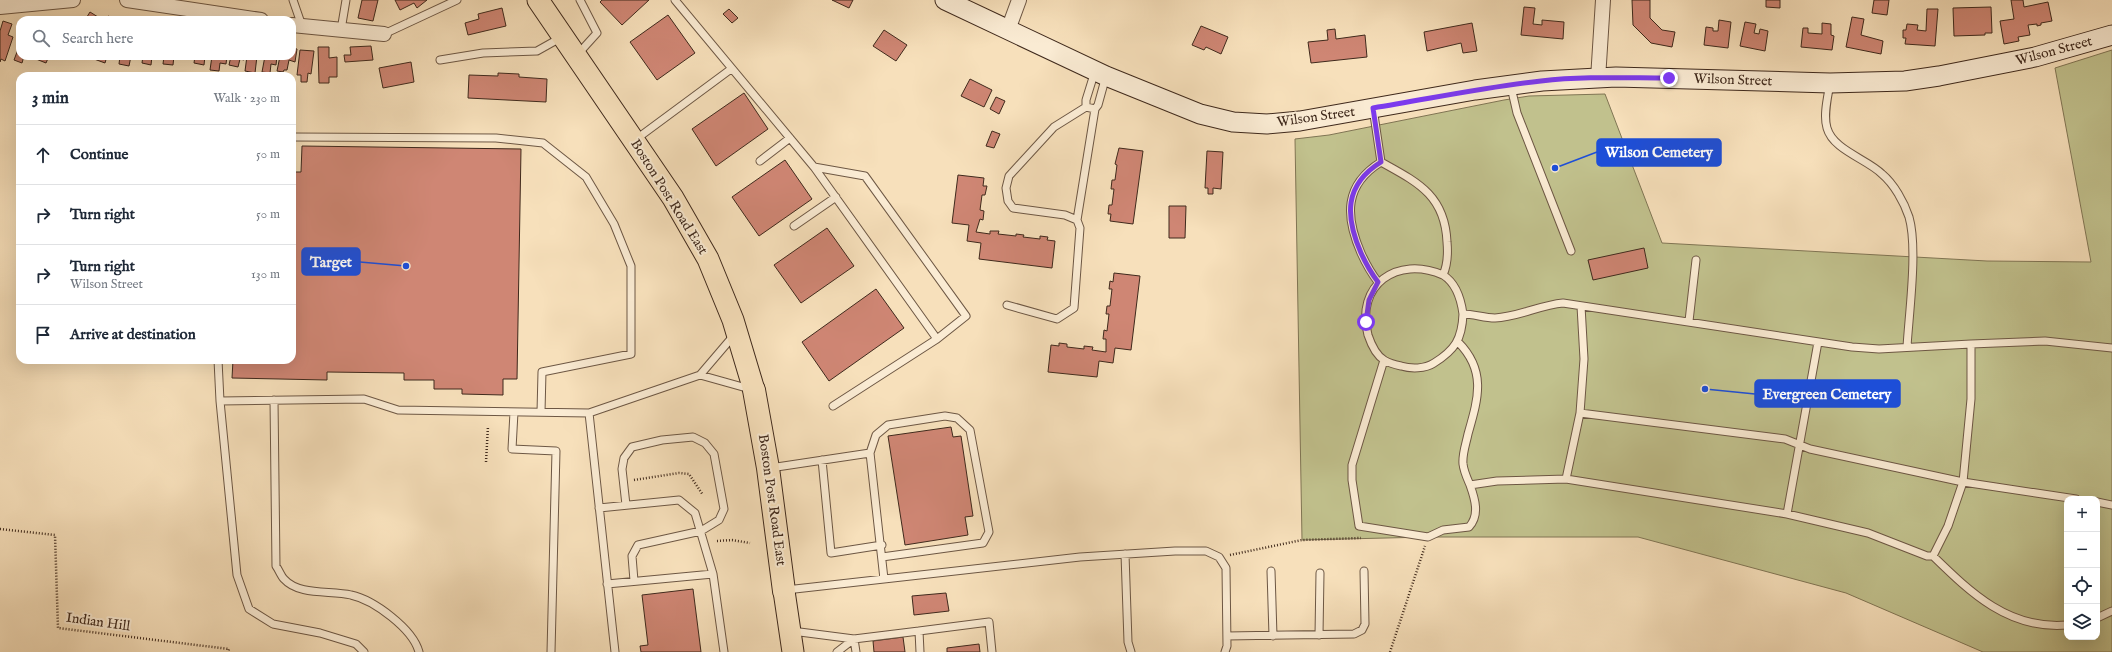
<!DOCTYPE html>
<meta charset="utf-8">
<style>
:root{--surface:#fff;--page:#f2f2f3;--text:#1f2937;--muted:#747a83;--line:#e0e1e3}
body{margin:0;font-family:"IM FELL English",serif;background:var(--page);color:var(--text)}
.controls{position:absolute;right:12px;bottom:12px;display:grid;overflow:hidden;border-radius:8px;box-shadow:0 4px 16px #0002}
.controls button{width:36px;height:36px;display:grid;place-items:center;padding:0;border:0;border-bottom:1px solid var(--line);background:var(--surface);color:var(--text);font:20px sans-serif}
.stop{position:absolute;width:12px;height:12px;margin:-9px;border:3px solid #7c3aed;border-radius:50%;background:#fff}
.stop.end{background:#7c3aed;border-color:#fff;box-shadow:0 1px 4px #0008}
.list{margin:0;padding:0;list-style:none}
h2{display:flex;justify-content:space-between;align-items:center;height:52px;margin:0;padding:0 16px;font-size:17px}
h2 small{font-size:13px;font-weight:400;color:var(--muted)}
.list li{display:grid;grid-template-columns:26px 1fr auto;gap:12px;align-items:center;box-sizing:border-box;height:60px;padding:0 16px;border-top:1px solid var(--line)}
.list b{display:block;font-size:15px;white-space:nowrap}
.list p{margin:0;font-size:13px;white-space:nowrap;color:var(--muted)}
.list em{font-size:13px;font-style:normal;color:var(--muted)}
.icon{flex:none;width:22px;height:22px;fill:none;stroke:currentColor;stroke-width:2;stroke-linecap:round;stroke-linejoin:round}
.map{position:relative;flex:none;width:2112px;height:652px;overflow:hidden}
.search{position:absolute;background:var(--surface);box-shadow:0 4px 16px #0002;left:16px;top:16px;width:280px;height:44px;display:flex;align-items:center;gap:10px;box-sizing:border-box;padding:0 14px;border-radius:12px;color:var(--muted);font-size:15px}
.panel{position:absolute;background:var(--surface);box-shadow:0 4px 16px #0002;left:16px;top:72px;width:280px;height:292px;border-radius:12px}
.map>svg:first-child{display:block}
</style>
<div class="map">
<svg width="2112" height="652" viewBox="0 0 2112 652">
<rect width="100%" height="100%" fill="#f7e0bb"/>
<filter id="stains"><feTurbulence type="fractalNoise" baseFrequency=".005" numOctaves="4"/><feColorMatrix values="0 0 0 0 .2 0 0 0 0 .09 0 0 0 0 .02 0 0 0 .5 -.17"/></filter>
<radialGradient id="worn" r=".72"><stop offset=".6" stop-color="#630" stop-opacity="0"/><stop offset="1" stop-color="#630" stop-opacity=".3"/></radialGradient>
<path fill="#c1c18d" stroke="#807554" fill-rule="evenodd" d="M2112,50V652H1983L1846,593L1638,537H1428L1302,540L1295,139L1329,135L1504,100L1529,96L1605,94L1662,243L1987,261L2091,262L2055,68ZM2067,499H2097V637H2067Z"/>
<path fill="#cf8674" stroke="#3f291c" d="M362,0H378L373,21L358,18Z
M395,0H427L417,8L414,3L400,10Z
M602,0H649L622,25L600,2Z
M832,0H853L849,8Z
M1632,0H1650V18L1662,30L1675,32L1672,47L1651,43L1633,25Z
M1766,0H1780V8L1766,7Z
M1874,0H1889L1887,15L1872,13Z
M2011,0H2023L2024,7L2048,2L2052,21L2041,23V25L2037,26V24L2028,25L2030,35L2018,37L2019,41L2004,44L2000,21L2014,19Z
M1524,7L1535,8L1533,24L1542,25V20L1564,22L1563,39L1521,35Z
M1991,7L1992,33H1985V35L1954,36L1953,8Z
M502,8L506,26L468,35L465,23L479,19L478,14Z
M729,9L738,18L732,23L723,14Z
M1927,9H1938L1935,46L1905,44L1906,38H1903V30H1906L1907,24L1918,25L1917,30L1926,31Z
M90,12L98,17L96,20H85Z
M668,15L695,53L657,80L630,42Z
M108,16L118,20H107Z
M1852,17L1864,19L1861,35L1883,41L1881,54L1846,47Z
M1719,20L1731,22L1728,48L1704,45L1706,27L1713,28V31H1718Z
M3,21L12,24L8,35L13,37L5,61L1,59L0,62V31Z
M1745,22L1756,24L1754,33L1759,34L1760,29L1768,31L1765,51L1740,46Z
M1472,23L1477,51L1463,53L1461,43L1427,51L1424,32Z
M1822,23L1831,24V35L1834,36L1832,50L1801,47L1803,28H1808V33L1822,34Z
M1201,26L1228,37L1221,54L1206,47L1204,50L1192,45Z
M1335,29L1336,39L1365,35L1367,57L1311,63L1308,42L1328,40L1327,30Z
M884,30L907,45L896,61L873,46Z
M20,44V56H24L22,63L14,60Z
M371,46L373,60L345,62L344,55H351L350,47Z
M318,47H329V58L337,57V77H329V83H319Z
M292,48L297,49L295,62L289,60L287,70H284L283,72L277,71L280,56H292Z
M300,50L314,51L311,74L308,73L307,82H301V75H297Z
M37,56H49L46,63L36,59Z
M96,56H107L105,63L94,59Z
M120,56H131L129,66L119,64Z
M143,56H161V58L152,56L151,65L142,63Z
M164,56H174L173,65L163,64Z
M195,56H205L204,65L194,63Z
M212,56H227L226,64L220,63L219,71L210,70Z
M231,56H245L244,60L240,59L238,67L229,65Z
M247,56H257L255,73L245,71Z
M265,56H277L276,65L271,64L270,73L262,72Z
M411,62L414,82L383,88L379,68Z
M498,73L519,74V77L547,79L546,102L468,98L469,75L498,76Z
M970,79L992,90L984,107L961,96Z
M744,93L768,129L716,166L692,129Z
M996,97L1005,101L999,114L990,109Z
M992,131L1000,134L994,148L986,146Z
M302,146L521,149L517,379H503V395L462,394V389H434V380H404V373L327,372V380L232,378L233,360H292V172H301Z
M1119,148L1143,151L1133,224L1110,221L1111,214H1108L1109,205H1112L1114,189H1111L1112,180H1115L1117,165L1115,164Z
M1207,151L1223,152L1221,189L1213,188V194H1208V188H1205Z
M785,160L812,199L759,236L732,197Z
M958,175L984,178L983,186H987L985,195H982L980,210L984,211L983,220L980,219L976,232L990,234V231H999L998,234L1016,236V234L1024,235L1023,237L1040,239V236L1048,237L1047,240L1055,241L1052,268L979,259L981,243L967,241L969,225L952,223Z
M1169,206H1186L1185,238H1169Z
M827,228L854,266L801,303L774,265Z
M1644,248L1648,268L1593,280L1588,260Z
M1114,273L1140,276L1131,350L1115,348L1113,363L1099,361L1097,377L1048,372L1051,345L1059,346V343L1067,344V347L1084,349V346L1093,347L1092,350L1106,352V339H1103L1104,330L1107,331L1109,314H1106L1107,306H1110L1112,289H1109L1110,281L1113,282Z
M876,289L904,328L829,381L802,342Z
M951,427L953,437L961,436L973,516L965,517L968,535L905,545L888,436Z
M693,589L701,652H641L640,646L648,645L642,595Z
M946,593L949,611L914,615L912,596Z
M903,637L905,652H874L873,641Z
M979,644L980,652H947V648Z"/>
<g fill="none" stroke-linecap="round" stroke-linejoin="round">
<defs>
<path id="lane" d="M293,0L302,26
M675,0L814,167L937,339L966,316L865,176L814,167
M341,30L346,0
M384,34L457,0
M578,54L597,33L580,0
M440,60L483,53L537,51L562,37
M1095,71L1086,100V107L1095,109L1098,105L1106,76
M1830,83C1828,96 1823,115 1827,128C1833,150 1867,159 1882,174C1894,184 1904,202 1909,217C1918,248 1909,313 1907,347
M1511,87L1517,113L1571,251
M1373,108L1381,162
M292,137L496,138L543,143L586,177L614,224L631,266V354L542,372L541,412
M635,140L731,69
M760,161L790,138
M1077,220L1095,109
M794,226L836,197
M1443,275C1456,283 1461,299 1463,314
M1378,282C1371,273 1366,264 1361,253C1345,216 1344,185 1381,162C1417,182 1445,195 1447,242C1448,253 1448,264 1443,275C1397,255 1355,285 1368,335C1371,344 1376,355 1384,360C1389,363 1396,365 1401,366C1411,369 1425,369 1434,363C1455,350 1462,339 1463,314C1474,314 1484,318 1495,318C1518,317 1540,305 1563,303L1852,347L1879,349L1971,344V399L1963,482L1810,449L1785,439L1580,413L1566,479L1497,481L1470,485C1475,499 1480,515 1469,527L1443,530L1428,537L1359,526L1352,480V465L1384,360
M1007,305L1057,319L1074,308L1080,228L1077,220L1065,215L1013,208L1008,201L1006,188L1009,176L1054,127L1086,107
M1689,321L1696,260
M1458,342C1487,371 1478,399 1468,434C1466,444 1462,454 1463,464C1464,472 1467,478 1470,485
M1971,344L2045,341L2112,348
M218,360L220,401
M700,375L750,389
M274,400L276,566C279,570 281,576 284,579C299,596 331,590 351,595C374,600 413,629 419,652
M833,406L937,339
M514,412L512,449L556,451L551,652
M589,413L615,652
M1580,413L1584,359L1581,306
M870,453L876,435L888,425L945,416L957,418L970,430L989,532L983,543L882,557
M822,460L831,553L882,545
M770,468L870,453L884,579
M1566,479L1787,514L1868,533L1927,556H1933L1948,526L1963,482L2076,499
M2097,502L2112,505
M626,505L622,469L624,458L632,447L662,440L693,437L705,443L714,454L724,509L719,520L701,531L638,545L632,556L634,581
M599,508L679,500L695,513L713,574
M1787,514L1818,342
M1125,554L1128,642L1131,652
M1933,556C1971,593 2009,630 2067,625
M1271,571L1273,636
M607,584L713,574L724,652
M786,590L1080,557L1175,551H1206L1219,557L1226,568L1227,646L1225,652
M2097,618L2112,611
M792,631L854,639L919,631L920,652
M919,631L989,622L992,652
M1319,635L1320,573
M1227,636L1354,634L1362,630L1365,624L1364,571
M854,639L856,652
M364,652L356,644L320,633L273,624L249,609L237,575L220,401L364,399L398,410L589,413L700,375L735,334
M837,652L854,639"/>
<path id="street" d="M127,0L261,20
M0,7L73,0
M292,25L384,34
M1008,30L1019,0
M1598,79L1603,0"/>
<path id="secondary" d="M945,0L1106,76L1200,114L1233,122L1267,124L1300,121L1475,90L1542,81L1616,77L1830,83L1905,81L1939,76L2035,57L2112,35"/>
<path id="primary" d="M538,0L673,198L708,259L733,320L754,390
M784,591L793,652"/>
<path id="highway" d="M754,390L768,468L784,591"/>
</defs>
<use href="#lane" stroke="#6d5744" stroke-width="9"/>
<use href="#street" stroke="#6d5744" stroke-width="16"/>
<use href="#secondary" stroke="#3f291c" stroke-width="21"/>
<use href="#primary" stroke="#3f291c" stroke-width="23"/>
<use href="#highway" stroke="#3f291c" stroke-width="24"/>
<path stroke="#3f291c" stroke-width="2.5" stroke-dasharray="1 2" stroke-linecap="butt" d="M486,462L488,426
M634,480L679,473L689,474L703,495
M0,529L55,535L58,628L229,649L228,652
M717,541L732,540L750,543
M1230,555L1302,540L1361,538
M1390,652L1425,546"/>
<use href="#lane" stroke="#faebd3" stroke-width="7"/>
<use href="#street" stroke="#faebd3" stroke-width="14"/>
<use href="#secondary" stroke="#faebd3" stroke-width="19"/>
<use href="#primary" stroke="#f7e0bb" stroke-width="21"/>
<use href="#highway" stroke="#f7e0bb" stroke-width="22"/>
</g>
<g fill="none" stroke-linecap="round" stroke-linejoin="round">
<path stroke="#7c3aed" stroke-width="5" d="M1366,322L1369,300L1378,282C1371,273 1366,264 1361,253C1345,216 1344,185 1381,162L1373,108C1429,99 1485,87 1541,81C1583,76 1626,78 1669,78"/>
</g>
<g text-anchor="middle" dominant-baseline="central" stroke-width="4" stroke-linejoin="round" paint-order="stroke">
<g font-size="14" fill="#3f291c" stroke="#faebd3">
<text transform="translate(2054 51) rotate(-15)">Wilson Street</text>
<text transform="translate(1733 80) rotate(2)">Wilson Street</text>
<text transform="translate(1316 117) rotate(-8)">Wilson Street</text>
<text transform="translate(669 197) rotate(58)">Boston Post Road East</text>
<text transform="translate(772 500) rotate(82)">Boston Post Road East</text>
<text transform="translate(98 622) rotate(8)">Indian Hill</text>
</g>
</g>
<path fill="none" stroke="#1d4ed8" stroke-width="1.5" d="M1555 168L1597 152M406 266L360 262M1705 389L1755 394"/>
<g fill="#1d4ed8" stroke="#faebd3" stroke-width="1.5">
<circle cx="1555" cy="168" r="4"/>
<circle cx="406" cy="266" r="4"/>
<circle cx="1705" cy="389" r="4"/>
</g>
<g fill="#1d4ed8" stroke="#1d4ed8" stroke-width="1.5">
<rect x="1597" y="139" width="124" height="27" rx="4"/>
<rect x="302" y="248" width="58" height="27" rx="4"/>
<rect x="1755" y="380" width="145" height="27" rx="4"/>
</g>
<g font-size="15" text-anchor="middle" font-weight="bold" fill="#fff">
<text x="1659" y="157">Wilson Cemetery</text>
<text x="331" y="267">Target</text>
<text x="1827" y="399">Evergreen Cemetery</text>
</g>
<rect width="100%" height="100%" filter="url(#stains)"/>
<rect width="100%" height="100%" fill="url(#worn)"/>
</svg>
<div class="controls">
<button>+</button>
<button>−</button>
<button><svg class="icon" aria-label="locate" viewBox="0 0 24 24"><circle cx="12" cy="12" r="6"/><path d="M12 2v4M12 18v4M2 12h4M18 12h4"/></svg></button>
<button><svg class="icon" aria-label="layers" viewBox="0 0 24 24"><path d="M12 4l9 5-9 5-9-5zM3 14l9 5 9-5"/></svg></button>
</div>
<div class="stop" style="left:1366px;top:322px"></div>
<div class="stop end" style="left:1669px;top:78px"></div>
<div class="search"><svg class="icon" aria-label="search" viewBox="0 0 24 24"><circle cx="10" cy="10" r="6"/><path d="M15 15l6 6"/></svg>Search here</div>
<section class="panel">
<h2>3 min<small>Walk · 230 m</small></h2>
<ul class="list">
<li><svg class="icon" aria-label="ahead" viewBox="0 0 24 24"><path d="M12 20V5M6 11l6-6 6 6"/></svg><div><b>Continue</b></div><em>50 m</em></li>
<li><svg class="icon" aria-label="right" viewBox="0 0 24 24"><path d="M7 20v-9h11M14 6l5 5-5 5"/></svg><div><b>Turn right</b></div><em>50 m</em></li>
<li><svg class="icon" aria-label="right" viewBox="0 0 24 24"><path d="M7 20v-9h11M14 6l5 5-5 5"/></svg><div><b>Turn right</b><p>Wilson Street</p></div><em>130 m</em></li>
<li><svg class="icon" aria-label="arrive" viewBox="0 0 24 24"><path d="M6 21V4h12l-3 4 3 4H6"/></svg><div><b>Arrive at destination</b></div></li>
</ul>
</section>
</div>
